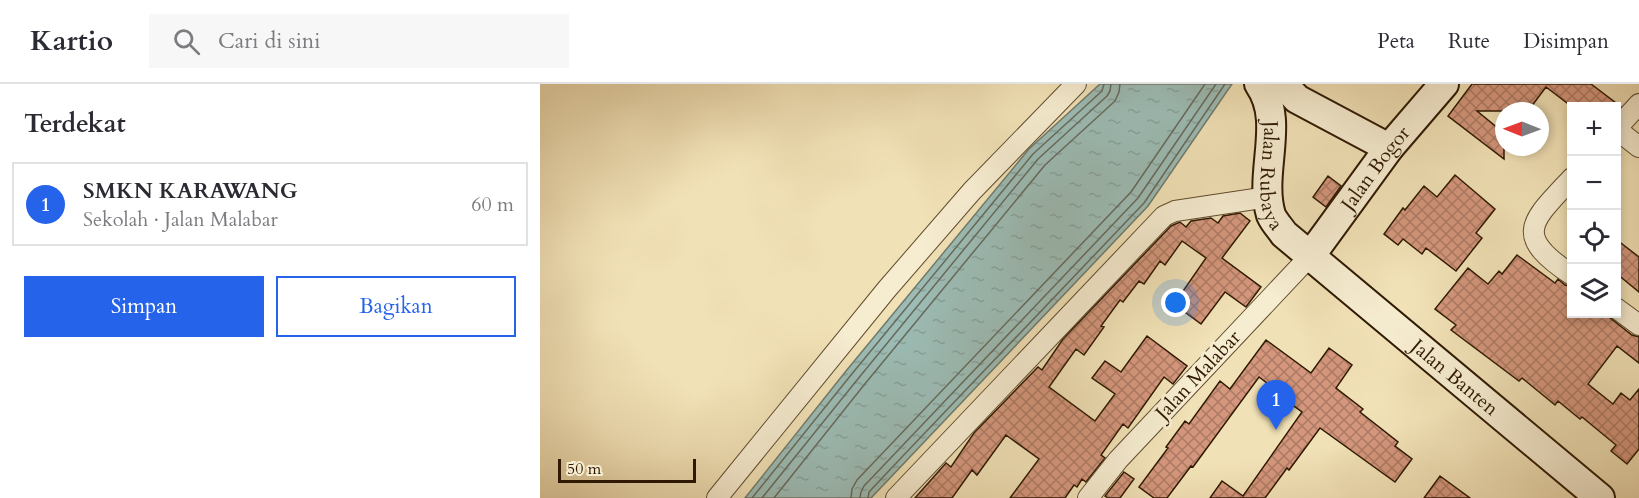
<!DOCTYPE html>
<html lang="id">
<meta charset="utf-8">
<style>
:root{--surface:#fff;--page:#f7f7f7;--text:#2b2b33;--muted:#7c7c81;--line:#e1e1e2;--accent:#2563eb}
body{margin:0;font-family:Cardo,serif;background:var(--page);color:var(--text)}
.controls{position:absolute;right:18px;top:18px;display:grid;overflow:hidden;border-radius:0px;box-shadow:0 3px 9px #0003}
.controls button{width:54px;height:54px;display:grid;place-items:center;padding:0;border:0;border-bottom:2px solid var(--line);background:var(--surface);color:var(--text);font:30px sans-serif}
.compass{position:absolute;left:955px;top:18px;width:54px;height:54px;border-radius:50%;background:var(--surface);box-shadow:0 3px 9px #0003;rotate:271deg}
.scale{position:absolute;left:18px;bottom:15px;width:138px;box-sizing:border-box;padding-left:6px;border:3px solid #2f1902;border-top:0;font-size:16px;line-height:21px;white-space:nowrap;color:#2f1902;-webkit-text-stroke:4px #f6ecd0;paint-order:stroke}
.you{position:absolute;left:636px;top:219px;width:21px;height:21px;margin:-15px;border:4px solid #fff;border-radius:50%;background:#1a73e8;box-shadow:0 0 0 9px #1a73e833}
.badge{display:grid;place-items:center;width:39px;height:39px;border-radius:50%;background:var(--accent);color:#fff;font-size:20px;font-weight:700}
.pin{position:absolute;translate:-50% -50px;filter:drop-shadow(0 2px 3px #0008)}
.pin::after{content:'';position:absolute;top:32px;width:21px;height:18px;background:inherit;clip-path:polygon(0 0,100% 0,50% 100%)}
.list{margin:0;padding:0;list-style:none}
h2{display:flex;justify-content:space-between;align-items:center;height:78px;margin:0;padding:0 24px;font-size:26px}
h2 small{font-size:20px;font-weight:400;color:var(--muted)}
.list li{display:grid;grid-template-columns:39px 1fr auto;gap:18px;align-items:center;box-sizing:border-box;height:84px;margin:0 12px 12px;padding:0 12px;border:2px solid var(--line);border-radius:0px}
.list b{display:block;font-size:22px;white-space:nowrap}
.list p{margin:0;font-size:20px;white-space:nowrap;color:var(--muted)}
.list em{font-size:20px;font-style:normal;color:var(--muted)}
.actions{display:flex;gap:12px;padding:18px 24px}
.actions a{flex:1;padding:14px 0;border:2px solid var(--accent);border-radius:0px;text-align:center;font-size:21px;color:var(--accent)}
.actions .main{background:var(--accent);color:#fff}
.icon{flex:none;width:33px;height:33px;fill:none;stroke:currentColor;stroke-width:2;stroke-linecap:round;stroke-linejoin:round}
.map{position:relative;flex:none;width:1099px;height:414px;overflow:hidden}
header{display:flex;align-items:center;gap:36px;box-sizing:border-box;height:84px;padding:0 30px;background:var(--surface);border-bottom:2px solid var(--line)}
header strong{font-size:28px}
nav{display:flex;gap:33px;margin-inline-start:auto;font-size:21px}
.search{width:420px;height:54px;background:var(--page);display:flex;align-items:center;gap:15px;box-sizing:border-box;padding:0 21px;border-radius:0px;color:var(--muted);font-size:22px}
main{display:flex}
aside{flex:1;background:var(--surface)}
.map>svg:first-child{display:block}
</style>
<header>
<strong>Kartio</strong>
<div class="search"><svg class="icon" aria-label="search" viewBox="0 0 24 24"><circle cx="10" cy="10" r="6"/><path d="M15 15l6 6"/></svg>Cari di sini</div>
<nav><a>Peta</a><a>Rute</a><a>Disimpan</a></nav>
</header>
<main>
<aside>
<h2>Terdekat<small></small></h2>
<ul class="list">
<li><span class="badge">1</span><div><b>SMKN KARAWANG</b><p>Sekolah · Jalan Malabar</p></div><em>60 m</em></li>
</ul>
<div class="actions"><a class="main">Simpan</a><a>Bagikan</a></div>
</aside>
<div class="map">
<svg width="1099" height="414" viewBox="0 0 1099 414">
<defs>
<pattern id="water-ripples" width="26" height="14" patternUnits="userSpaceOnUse" patternTransform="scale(1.5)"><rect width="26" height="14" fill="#9cbcb5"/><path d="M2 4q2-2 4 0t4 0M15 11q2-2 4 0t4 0" fill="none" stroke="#87a19a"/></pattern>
<pattern id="building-cross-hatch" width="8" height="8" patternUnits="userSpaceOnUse" patternTransform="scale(1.5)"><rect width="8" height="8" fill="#d4967c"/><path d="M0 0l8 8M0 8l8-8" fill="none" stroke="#ac7a63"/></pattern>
</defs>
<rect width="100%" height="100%" fill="#f1e1b6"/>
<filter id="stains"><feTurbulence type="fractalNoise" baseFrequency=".00333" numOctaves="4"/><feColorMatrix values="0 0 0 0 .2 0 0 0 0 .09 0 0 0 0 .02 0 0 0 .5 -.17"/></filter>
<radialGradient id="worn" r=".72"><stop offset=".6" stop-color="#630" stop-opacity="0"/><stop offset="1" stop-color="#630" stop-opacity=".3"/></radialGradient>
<path fill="url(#water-ripples)" stroke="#707b6d" stroke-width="1.5" d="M560,0H692L608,122L331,414H205L306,287L489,65Z"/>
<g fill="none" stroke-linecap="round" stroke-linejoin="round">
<path stroke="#666a5c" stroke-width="1.5" d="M212,414L311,291L493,70L562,7L564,0
M222,414L317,296L498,75L567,12L570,7L571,0
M234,414L324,301L505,81L575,17L579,8L580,0
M311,414L312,405L317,396L591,108L665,0
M320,414L321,408L324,402L598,114L676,0
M328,414L329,408L360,375L604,119L685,0"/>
</g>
<path fill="url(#building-cross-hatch)" stroke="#2f1902" stroke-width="1.5" d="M932,0H1051L1080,22H1031L1006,3L988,27H937L964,49V75L908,32Z
M915,91L955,125L936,149L942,154L916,187L886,164L882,170L863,155L858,161L844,150L863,124L865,126L884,102L897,113Z
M788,92L801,102L786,123L773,113Z
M700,129L710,137L682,174L721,203L706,223L685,208L661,240L634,220L666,174L642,157L625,181L620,177L604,200L599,197L583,218L580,216L561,242L564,243L544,271L536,265L509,303L555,337L575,310L552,294L565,277L581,288L607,252L647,282L633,300L624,293L588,344L583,340L561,371L565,374L546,398L542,395L537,403L534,401L525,414H470L499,375L466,351L437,391L432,386L412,414H375L406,379L411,383L434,349L498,283L502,286L523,255L631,142L640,138L646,143L651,137L671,134L678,139L683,132Z
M1077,156L1099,173V208L1077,190Z
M977,171L1015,199L1018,195L1025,201L1032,203V230H1065L1092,251L1099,253V279L1077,262L1048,300L1073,320L1081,309L1090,316L1099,305V365L1087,380L1071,367L1076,361L1042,333L1040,335L1018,317L1015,321L982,294L979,297L911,246L916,241L895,225L928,184L948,200L959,187L962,190Z
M726,256L771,289L789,264L812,281L796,304L823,325L820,328L858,358L855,362L872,375L855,398L780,344L749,386L747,384L725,414H670L682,397L703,412L762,328L747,317L748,315L719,293L653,383L651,382L627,414H614L599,403L628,364L626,363L645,337L649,340L680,297L690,305Z
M584,388L594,395L580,414H568L565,412Z
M900,392L930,414H884Z"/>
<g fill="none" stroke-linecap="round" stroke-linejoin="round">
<defs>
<path id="street" d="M1076,45L1099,20
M1076,45L1099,63
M1032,94C991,138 972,151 1032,191
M1076,224L1099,241
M177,414L347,205L432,107L536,0
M356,414L624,132L635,127L728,113
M548,414L578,376L771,171"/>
<g id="secondary">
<path id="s1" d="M719,0C746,38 718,88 731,131C734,138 740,144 744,150L1060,414"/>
<path d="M743,0L757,15L849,64"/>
<path id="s2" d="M771,171L849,64L904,0"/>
</g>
</defs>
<use href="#street" stroke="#604b2f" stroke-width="22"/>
<use href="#secondary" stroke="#2f1902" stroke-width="32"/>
<use href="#street" stroke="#f6ecd0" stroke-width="20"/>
<use href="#secondary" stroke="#f6ecd0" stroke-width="28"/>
</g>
<g text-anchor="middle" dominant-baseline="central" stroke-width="6" stroke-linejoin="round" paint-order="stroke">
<g font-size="20" fill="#2f1902" stroke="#f6ecd0">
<text stroke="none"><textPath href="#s2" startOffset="108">Jalan Bogor</textPath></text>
<text stroke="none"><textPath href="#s1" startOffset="94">Jalan Rubaya</textPath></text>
<text transform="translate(658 291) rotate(-47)">Jalan Malabar</text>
<text stroke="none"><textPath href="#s1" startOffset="380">Jalan Banten</textPath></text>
</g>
</g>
<rect width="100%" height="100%" filter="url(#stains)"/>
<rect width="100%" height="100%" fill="url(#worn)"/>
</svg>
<div class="controls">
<button>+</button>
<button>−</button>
<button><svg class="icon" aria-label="locate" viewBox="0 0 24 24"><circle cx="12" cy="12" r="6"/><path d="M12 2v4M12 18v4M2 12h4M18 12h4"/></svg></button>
<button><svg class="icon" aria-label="layers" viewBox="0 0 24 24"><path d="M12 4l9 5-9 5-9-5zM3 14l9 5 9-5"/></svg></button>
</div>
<svg class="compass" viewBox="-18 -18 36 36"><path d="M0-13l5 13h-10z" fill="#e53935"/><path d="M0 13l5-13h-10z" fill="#7c7c81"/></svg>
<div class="scale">50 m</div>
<div class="you"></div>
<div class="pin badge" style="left:736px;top:346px">1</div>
</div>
</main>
